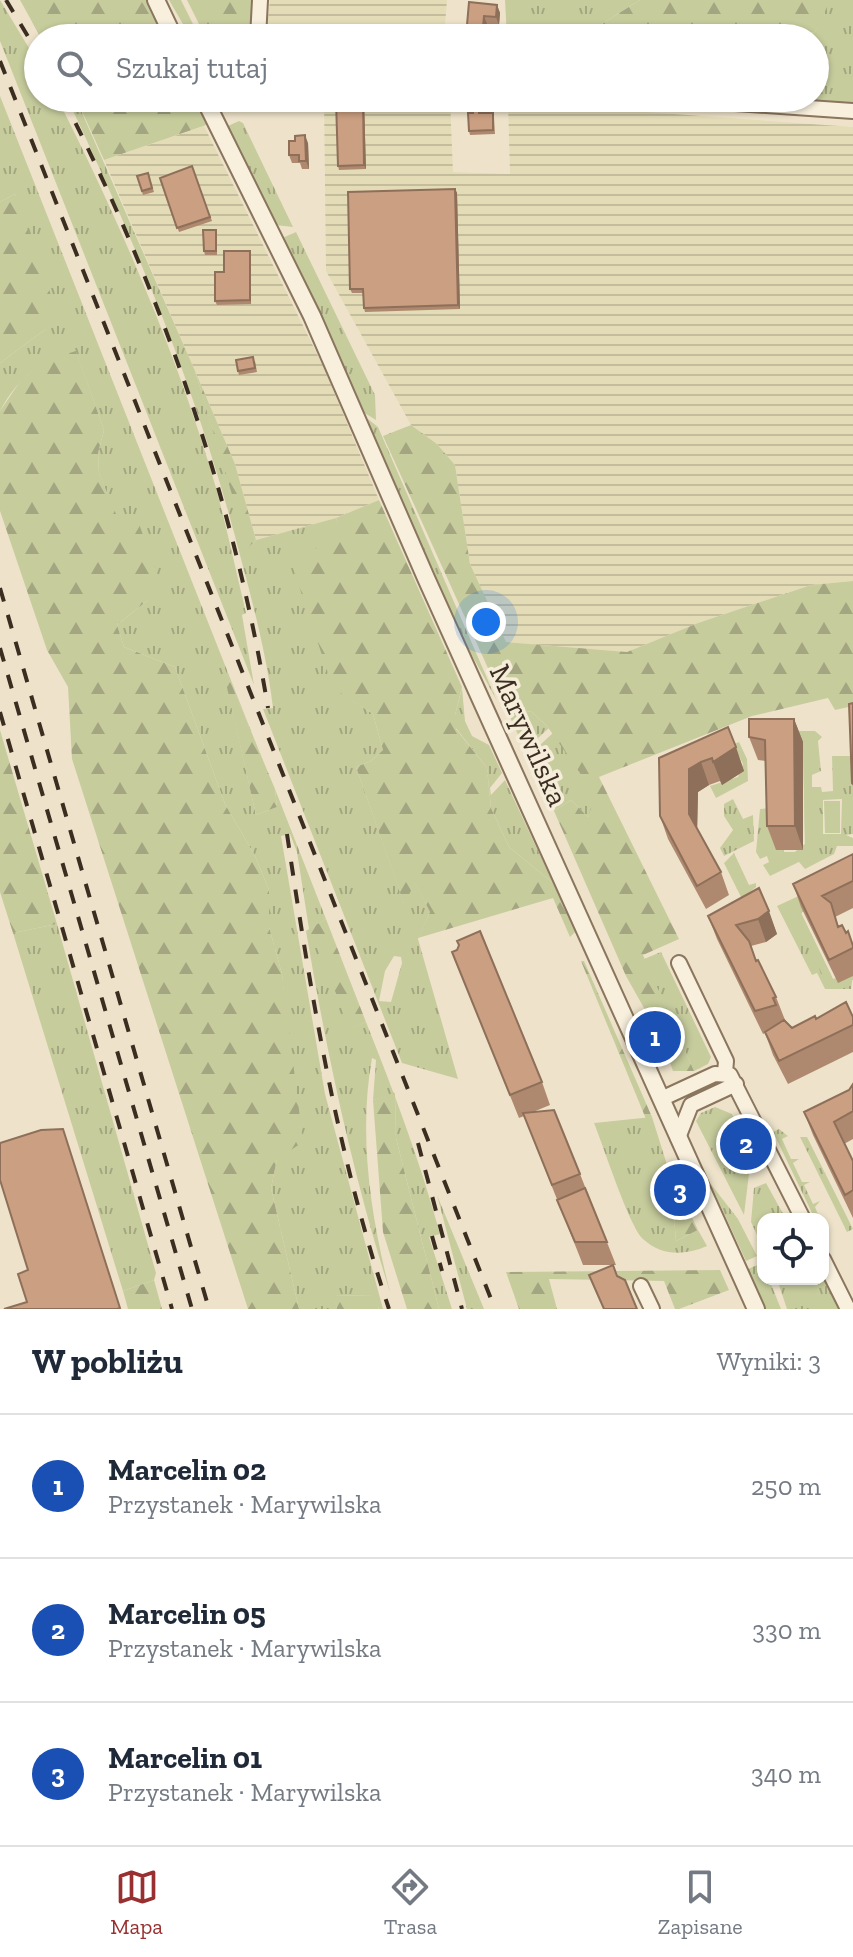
<!DOCTYPE html>
<html lang="pl">
<meta charset="utf-8">
<style>
:root{--surface:#fff;--page:#f6f6f7;--text:#1f2937;--muted:#747a83;--line:#e0e1e3;--accent:#983031}
body{margin:0;font-family:"Zilla Slab",serif;background:var(--page);color:var(--text)}
.controls{position:absolute;right:24px;bottom:24px;display:grid;overflow:hidden;border-radius:16px;box-shadow:0 2px 6px #0004}
.controls button{width:72px;height:72px;display:grid;place-items:center;padding:0;border:0;border-bottom:2px solid var(--line);background:var(--surface);color:var(--text);font:40px sans-serif}
.you{position:absolute;left:486px;top:622px;width:28px;height:28px;margin:-20px;border:6px solid #fff;border-radius:50%;background:#1a73e8;box-shadow:0 0 0 12px #1a73e833}
.badge{display:grid;place-items:center;width:52px;height:52px;border-radius:50%;background:var(--accent);color:#fff;font-size:26px;font-weight:700}
.pin{position:absolute;translate:-50% -50%;border:4px solid #fff;box-shadow:0 2px 8px #0006}
.list{margin:0;padding:0;list-style:none}
h2{display:flex;justify-content:space-between;align-items:center;height:104px;margin:0;padding:0 32px;font-size:34px}
h2 small{font-size:26px;font-weight:400;color:var(--muted)}
.list li{display:grid;grid-template-columns:52px 1fr auto;gap:24px;align-items:center;box-sizing:border-box;height:144px;padding:0 32px;border-top:2px solid var(--line)}
.list b{display:block;font-size:30px;white-space:nowrap}
.list p{margin:0;font-size:26px;white-space:nowrap;color:var(--muted)}
.list em{font-size:26px;font-style:normal;color:var(--muted)}
.icon{flex:none;width:44px;height:44px;fill:none;stroke:currentColor;stroke-width:2;stroke-linecap:round;stroke-linejoin:round}
.map{position:relative;flex:none;width:853px;height:1309px;overflow:hidden}
.search{position:absolute;background:var(--surface);box-shadow:0 2px 6px #0004;left:24px;right:24px;top:24px;height:88px;display:flex;align-items:center;gap:20px;box-sizing:border-box;padding:0 28px;border-radius:44px;color:var(--muted);font-size:30px}
.sheet{height:536px;background:var(--surface)}
nav{display:flex;justify-content:space-around;align-items:center;box-sizing:border-box;height:112px;border-top:2px solid var(--line);background:var(--surface);font-size:22px;color:var(--muted)}
nav a{display:grid;justify-items:center;gap:4px}
nav .on{color:var(--accent)}
.map>svg:first-child{display:block}
</style>
<div class="map">
<svg width="853" height="1309" viewBox="0 0 853 1309">
<defs>
<pattern id="farmland-rules" width="6" height="5" patternUnits="userSpaceOnUse" patternTransform="scale(2)"><rect width="6" height="5" fill="#e4dcb7"/><path d="M0 2.5h6" fill="none" stroke="#c4bd9d"/></pattern>
<pattern id="grass-tufts" width="24" height="20" patternUnits="userSpaceOnUse" patternTransform="scale(2)"><rect width="24" height="20" fill="#c7cc9d"/><path d="M3 7l-1-3M5 7V3M7 7l1-3M15 17l-1-3M17 17v-4M19 17l1-3" fill="none" stroke="#a3a680"/></pattern>
<pattern id="forest-firs" width="22" height="20" patternUnits="userSpaceOnUse" patternTransform="scale(2)"><rect width="22" height="20" fill="#c7cc9d"/><path d="M5 1l3.5 6h-7zM16 11l3.5 6h-7z" fill="#a3a680"/></pattern>
</defs>
<rect width="100%" height="100%" fill="#eee3ca"/>
<path fill="url(#farmland-rules)" d="M270,0H447L444,38H266Z
M324,98H450L453,172L510,174L508,102L853,127V581L811,585L698,623L627,652L505,642L470,564L455,465L437,444L411,425L326,271Z
M204,126L324,368L379,500L336,518L256,540L235,464L104,160Z"/>
<path fill="url(#grass-tufts)" fill-rule="evenodd" d="M0,0L38,63V98H57C117,215 180,361 216,488C227,529 236,571 246,613L242,615L254,685L0,41Z
M169,0H181L200,38H191Z
M505,0H640L600,25L589,38H507Z
M827,0H853V104L791,98H815V38H784L815,32Z
M737,29L767,38H702L703,30Z
M0,96L259,751L222,663L256,815L277,807L275,789L326,919L310,929L352,1028L366,1022C394,1092 420,1161 440,1234L429,1237L452,1309H439L396,1138L395,1094L373,1100L376,1060L372,1058C358,1136 371,1217 390,1292C352,1173 327,1054 306,931L309,929L297,852L290,834L281,836L325,1094L383,1309H379L374,1296L334,1295L337,1309H299L271,1188L277,1159L287,1026L282,974L269,927V890L255,856L225,804L175,667L124,647L117,625L148,600L99,473L98,453L104,430L76,352C39,362 19,376 0,411V363L46,329L15,194L0,202Z
M67,98L76,99L195,371L249,547L256,540L336,518L340,532L333,687L373,714L383,750L371,761L356,767L404,903L415,882L430,912L418,939L458,1079L402,1063L263,709L273,708C267,657 254,608 241,559C200,398 138,248 67,98ZM394,956L401,957L402,963L391,1002L379,1001L385,971Z
M239,121L243,123L293,227L275,225L228,126Z
M296,232L375,395L376,420L358,409L280,239Z
M368,419L378,427L497,701L450,615L364,423Z
M462,688L465,721L472,736L489,745L502,773L490,788L491,795L505,780L553,883L509,847L491,808L487,768L455,727V715Z
M506,708L532,712L549,728L525,750Z
M792,731H815L822,737L818,741L821,771L812,775V787H821L822,792L833,791L832,756H853V834L846,835L853,838V846H837L834,854L805,869L799,862L770,876L763,865L769,862L767,856L760,859L756,852L760,809L773,808L784,852H795L805,844L803,743ZM842,799L841,834H823V800Z
M553,733L597,796L588,817L571,800L554,811L528,756Z
M733,799L743,819L753,815L754,841L724,856L720,848L733,830L724,816V804Z
M734,853L749,885L756,883V887L742,899L724,863Z
M846,874L801,913L833,979L853,975L851,989H825L817,973L812,975L777,906Z
M57,924L156,1273L154,1280L123,1291L13,933Z
M661,952L711,1057L708,1064L694,1071L644,959Z
M715,1107L732,1114L751,1157L744,1215L696,1121L701,1113Z
M652,1117L674,1187L684,1201L673,1206L676,1241L698,1230L707,1246C684,1256 661,1256 643,1239C629,1226 603,1145 594,1123Z
M779,1129L788,1136L782,1139L791,1159H799L793,1163L802,1182H810L804,1185L813,1204L820,1201L815,1207L820,1219H815L773,1132Z
M800,1137H807L853,1229L847,1232Z
M710,1183L738,1219L757,1256L746,1261Z
M766,1183L786,1219H763V1248L751,1222L754,1188Z
M437,1195L484,1309H467Z
M762,1263L763,1279H769L781,1309H766L748,1269Z
M823,1275L840,1309H787L777,1279H823Z"/>
<path fill="url(#forest-firs)" d="M20,0H148L167,38H41Z
M187,0H253L252,38H206Z
M640,0H827L829,3L815,32L767,38L737,29L704,30L701,38H589L600,25Z
M76,98H196L209,124L104,160Z
M15,194L57,312L46,329L0,363V202Z
M76,351L104,430L98,453L99,473L116,514L139,524L156,570L148,600L117,625L124,647L175,667L225,804L255,856L269,890V927L282,974L303,1142L277,1159L271,1188L299,1309H248L72,759L68,687L47,650L0,511V411L21,380L46,360Z
M195,371L235,464L256,540L248,548Z
M411,425L437,444L455,465L470,564L506,642L627,652L698,623L811,585L853,581V706L835,710L828,698L752,716L599,777L679,939L643,955L694,1071H673L662,1040L626,976L554,811L571,800L588,817L596,796L547,726L532,712L506,708L383,436Z
M379,500L462,687L455,715L456,729L487,768L491,808L509,847L553,883L575,932L570,937L553,898L418,938L430,912L415,883L404,904L356,767L371,761L383,750L373,714L333,688L292,565L339,532L336,518Z
M220,657L275,789L277,807L256,815Z
M0,730L57,924L13,933L0,892Z
M326,919L366,1022L351,1029L309,929Z
M581,961H584L652,1117L646,1119Z
M395,1093L396,1138L439,1309H407L383,1232L373,1100Z
M684,1201L698,1230L676,1241L673,1206Z
M720,1270L729,1290L679,1309H675L664,1281L549,1279L557,1309H519L506,1272Z
M154,1280L162,1309H128L123,1291Z
M333,1295L375,1296L379,1309H337Z"/>
<path fill="#c7cc9d" d="M797,736H805L811,748L812,853L803,857L769,858L764,847V810H773L784,852H795L805,844L803,743Z
M739,742L747,759L748,781L716,798L710,786L738,777L743,764L736,750L729,746Z
M824,801H840V833H825Z
M819,892L801,913L833,979L853,975V980L828,987L790,906Z"/>
<g fill="none" stroke-linecap="round" stroke-linejoin="round">
<defs>
<path id="minor" d="M258,38L260,0
M661,98L853,111
M679,963L726,1061L725,1073
M661,1099L715,1074L730,1075L803,1219
M678,1138L691,1105L736,1084
M823,1259L848,1309
M641,1286L652,1309"/>
<path id="tertiary" d="M156,0L174,38
M204,98L312,316L426,578L756,1309"/>
</defs>
<use href="#minor" stroke="#8a755e" stroke-width="18"/>
<use href="#tertiary" stroke="#8a755e" stroke-width="20"/>
<use href="#minor" stroke="#f8f0dd" stroke-width="14"/>
<use href="#tertiary" stroke="#f8f0dd" stroke-width="16"/>
<path stroke="#3b2e21" stroke-width="4" stroke-dasharray="14 14" stroke-linecap="butt" d="M6,0L38,53
M0,61L495,1309
M63,98C161,291 233,495 268,708
M0,588L209,1309
M0,648L192,1309
M0,712L172,1309
M287,834C311,996 337,1154 389,1309
M418,1143L462,1309
M432,1236L442,1271"/>
</g>
<path fill="#af896f" d="M497,5L500,13L499,25L487,24L486,35L470,33L467,25Z
M363,99L364,103L366,169L339,170L338,166Z
M480,113H493L494,117L495,134L470,135L469,131Z
M308,143L309,169H302L300,163H292L289,155Z
M192,166L212,221L179,232L160,178Z
M148,173L154,192L143,195L137,176Z
M455,189L457,193L460,309L365,312L364,308L363,293H352L350,289Z
M217,234V255H205L204,251Z
M250,251L251,256V304L217,305L215,301L224,272Z
M255,361L257,372L239,375L238,371Z
M794,719L803,742V850H776L767,826L766,761L758,760L749,737Z
M728,727L744,771L722,785L720,781L709,785L698,792L697,829L721,872L729,895L706,909L668,839L660,816Z
M853,854V908L835,917L839,927L853,945V976L838,983L801,907L793,884Z
M759,888L777,934L766,942L751,946L756,961L776,997L785,1020L792,1028L816,1019L853,1017V1052L788,1084L773,1055L765,1033L763,1034L717,939L708,916Z
M452,952L542,1082L550,1105L533,1112L580,1174L616,1265H583L524,1116L519,1118Z
M853,1084V1139L844,1144L853,1161V1218L813,1135L804,1112L849,1090Z"/>
<path fill="#8e6f5a" d="M497,5L500,13L499,25L496,17Z
M484,16L487,24L486,35L483,27Z
M363,99L364,103L366,169L364,165Z
M305,135L308,143L309,169L306,161Z
M455,189L457,193L460,309L458,305Z
M250,251L251,256V304L250,300Z
M794,719L803,742V850L795,826Z
M736,747L744,771L722,785L713,762Z
M701,762L709,785L698,792L697,837L689,814V769Z
M769,911L777,934L766,942L758,919Z"/>
<path fill="#cb9f81" stroke="#8e6f5a" stroke-width="2" d="M469,2L497,5L496,17L484,16L483,27L467,25Z
M363,99L364,165L338,166L336,100Z
M473,108H479V113H493V130L469,131L468,113H473Z
M305,135L306,161H299V155H289V141H295V136Z
M192,166L210,217L177,228L160,178Z
M148,173L152,188L142,191L137,176Z
M455,189L458,305L364,308L363,289H350L348,192Z
M203,230H216V251H204Z
M224,251H250V300L215,301V272H224Z
M253,357L255,368L238,371L236,360Z
M853,703V784L852,783L849,704Z
M749,719H794L795,826H767L765,740L749,737Z
M728,727L736,747L713,762L712,758L701,762L689,769V814L721,872L697,886L660,816L659,758Z
M853,854V881L822,896L831,903L838,927L842,925L846,933L848,931L853,946V948L829,960L793,884Z
M759,888L769,911L758,919L736,925L749,941L756,961L758,960L776,997L773,998L776,1005L755,1011L708,916Z
M480,931L542,1082L510,1095L452,952L457,950L459,945L457,941Z
M846,1002L853,1017V1025L779,1061L765,1032L784,1020L792,1028L815,1016L816,1019Z
M853,1084V1111L834,1122L853,1161V1190L845,1195L804,1112L849,1090Z
M554,1110L580,1174L552,1185L523,1113Z
M63,1129L120,1308L117,1309H4L27,1302L18,1274L28,1270L0,1180V1143L41,1130Z
M585,1188L607,1242H575L557,1200Z
M613,1265L617,1276L625,1280L637,1309H604L589,1275Z"/>
<g text-anchor="middle" dominant-baseline="central" stroke-width="7" stroke-linejoin="round" paint-order="stroke">
<g font-size="30" fill="#3b2e21" stroke="#f5edd9">
<text transform="translate(529 735) rotate(66)">Marywilska</text>
</g>
</g>
</svg>
<div class="controls">
<button><svg class="icon" aria-label="locate" viewBox="0 0 24 24"><circle cx="12" cy="12" r="6"/><path d="M12 2v4M12 18v4M2 12h4M18 12h4"/></svg></button>
</div>
<div class="you"></div>
<div class="pin badge" style="left:655px;top:1037px;background:#1a4fb4">1</div>
<div class="pin badge" style="left:746px;top:1144px;background:#1a4fb4">2</div>
<div class="pin badge" style="left:680px;top:1190px;background:#1a4fb4">3</div>
<div class="search"><svg class="icon" aria-label="search" viewBox="0 0 24 24"><circle cx="10" cy="10" r="6"/><path d="M15 15l6 6"/></svg>Szukaj tutaj</div>
</div>
<section class="sheet">
<h2>W pobliżu<small>Wyniki: 3</small></h2>
<ul class="list">
<li><span class="badge" style="background:#1a4fb4">1</span><div><b>Marcelin 02</b><p>Przystanek · Marywilska</p></div><em>250 m</em></li>
<li><span class="badge" style="background:#1a4fb4">2</span><div><b>Marcelin 05</b><p>Przystanek · Marywilska</p></div><em>330 m</em></li>
<li><span class="badge" style="background:#1a4fb4">3</span><div><b>Marcelin 01</b><p>Przystanek · Marywilska</p></div><em>340 m</em></li>
</ul>
</section>
<nav>
<a class="on"><svg class="icon" aria-label="map" viewBox="0 0 24 24"><path d="M3 6l6-2 6 2 6-2v14l-6 2-6-2-6 2zM9 4v14M15 6v14"/></svg>Mapa</a>
<a><svg class="icon" aria-label="directions" viewBox="0 0 24 24"><path d="M12 3l9 9-9 9-9-9zM9 14v-3h6M13 9l2 2-2 2"/></svg>Trasa</a>
<a><svg class="icon" aria-label="saved" viewBox="0 0 24 24"><path d="M7 4h10v16l-5-4-5 4z"/></svg>Zapisane</a>
</nav>
